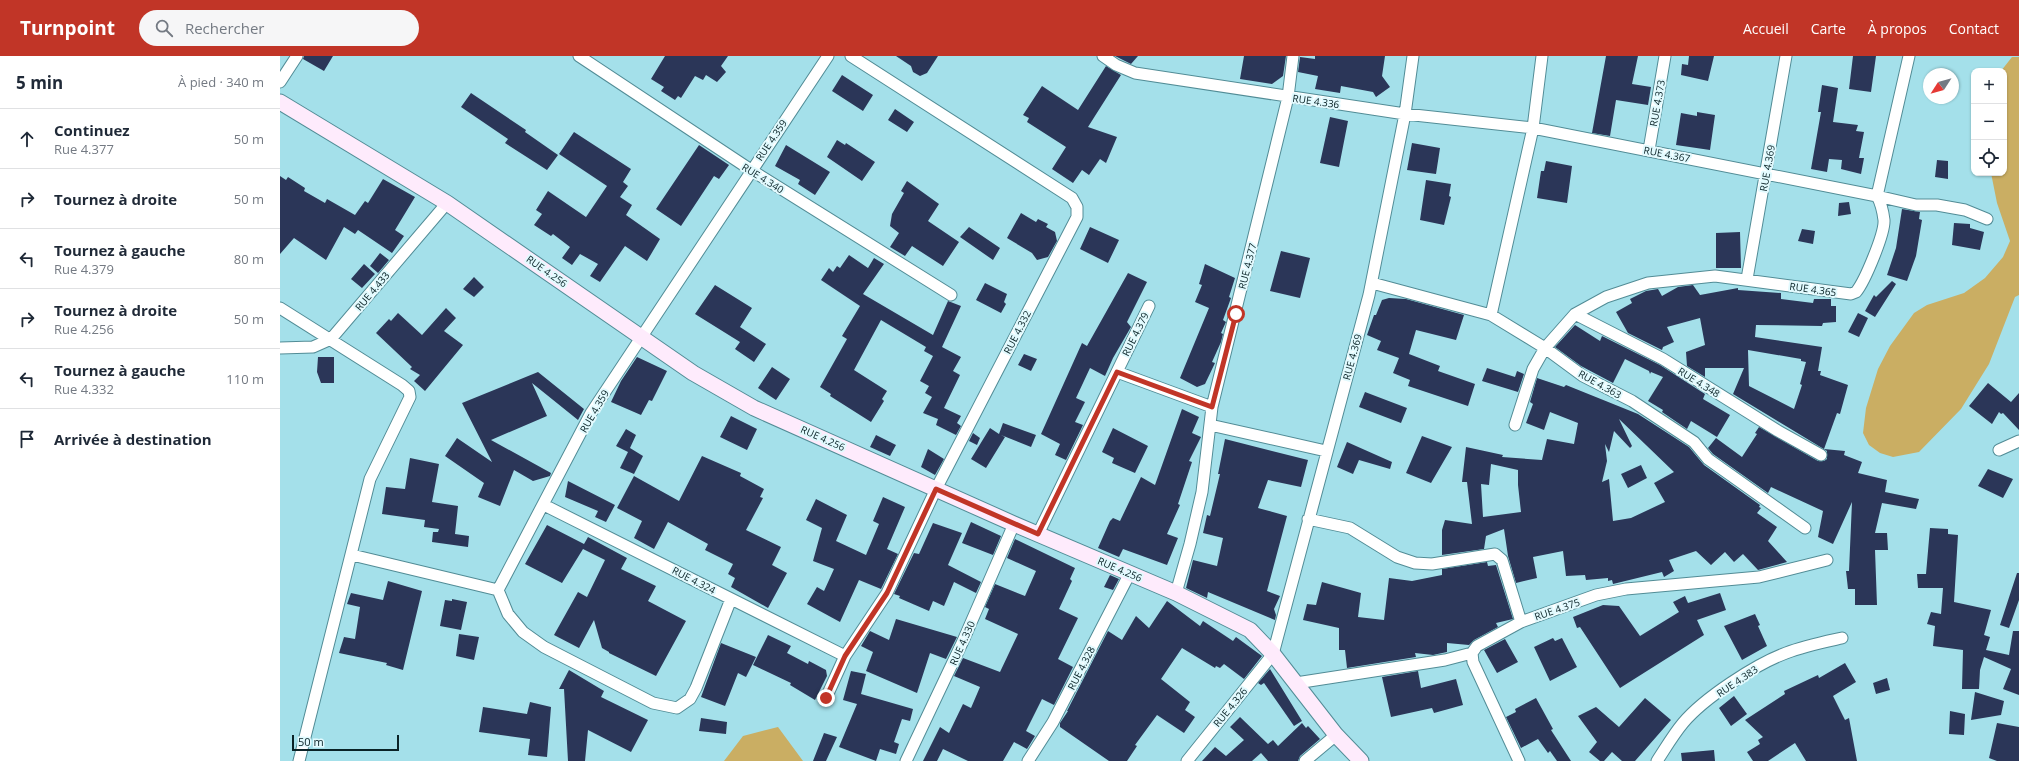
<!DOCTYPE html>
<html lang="fr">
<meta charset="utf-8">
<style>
:root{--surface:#fff;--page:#f6f6f7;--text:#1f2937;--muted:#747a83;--line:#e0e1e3;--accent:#c13527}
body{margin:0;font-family:"Open Sans",sans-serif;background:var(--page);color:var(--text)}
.controls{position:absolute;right:12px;top:12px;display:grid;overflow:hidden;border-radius:8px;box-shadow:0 1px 3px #0004}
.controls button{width:36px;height:36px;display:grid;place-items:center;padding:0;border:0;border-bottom:1px solid var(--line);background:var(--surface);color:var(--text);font:20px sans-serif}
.compass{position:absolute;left:1643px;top:12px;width:36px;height:36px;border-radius:50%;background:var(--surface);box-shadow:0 1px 3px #0004;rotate:234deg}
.scale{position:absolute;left:12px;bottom:10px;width:107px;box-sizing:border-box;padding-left:4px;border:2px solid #0a2327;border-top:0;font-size:11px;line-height:14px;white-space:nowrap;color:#0a2327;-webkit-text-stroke:3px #e2fafe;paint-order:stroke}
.stop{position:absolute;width:12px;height:12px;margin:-9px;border:3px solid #c13527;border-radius:50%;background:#fff}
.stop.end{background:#c13527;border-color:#fff;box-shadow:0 1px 4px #0008}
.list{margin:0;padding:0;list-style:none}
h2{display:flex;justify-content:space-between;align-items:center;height:52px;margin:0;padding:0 16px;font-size:17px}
h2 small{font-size:13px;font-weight:400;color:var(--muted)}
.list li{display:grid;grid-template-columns:26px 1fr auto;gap:12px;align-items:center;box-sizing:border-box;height:60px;padding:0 16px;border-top:1px solid var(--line)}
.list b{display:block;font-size:15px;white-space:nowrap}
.list p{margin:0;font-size:13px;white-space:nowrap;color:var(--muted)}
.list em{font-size:13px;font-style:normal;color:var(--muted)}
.icon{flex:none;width:22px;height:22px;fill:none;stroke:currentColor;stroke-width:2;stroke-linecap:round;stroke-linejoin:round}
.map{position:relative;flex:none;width:1739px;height:705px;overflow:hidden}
header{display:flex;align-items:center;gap:24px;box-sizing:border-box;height:56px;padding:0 20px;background:var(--accent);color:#fff}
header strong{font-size:19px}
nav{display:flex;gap:22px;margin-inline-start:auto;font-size:14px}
.search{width:280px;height:36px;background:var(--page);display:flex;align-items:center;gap:10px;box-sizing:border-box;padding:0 14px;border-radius:22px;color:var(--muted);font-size:15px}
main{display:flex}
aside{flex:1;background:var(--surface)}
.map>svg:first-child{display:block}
</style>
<header>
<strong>Turnpoint</strong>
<div class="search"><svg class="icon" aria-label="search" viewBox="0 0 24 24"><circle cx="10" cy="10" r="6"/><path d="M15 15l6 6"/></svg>Rechercher</div>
<nav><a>Accueil</a><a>Carte</a><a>À propos</a><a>Contact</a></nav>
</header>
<main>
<aside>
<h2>5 min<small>À pied · 340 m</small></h2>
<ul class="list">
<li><svg class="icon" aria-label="ahead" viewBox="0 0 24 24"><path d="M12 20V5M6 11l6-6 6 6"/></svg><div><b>Continuez</b><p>Rue 4.377</p></div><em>50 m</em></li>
<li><svg class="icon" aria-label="right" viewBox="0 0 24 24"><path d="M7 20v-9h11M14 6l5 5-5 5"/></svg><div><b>Tournez à droite</b></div><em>50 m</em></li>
<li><svg class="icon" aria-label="left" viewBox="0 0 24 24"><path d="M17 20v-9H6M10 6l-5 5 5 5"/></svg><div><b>Tournez à gauche</b><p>Rue 4.379</p></div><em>80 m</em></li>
<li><svg class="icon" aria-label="right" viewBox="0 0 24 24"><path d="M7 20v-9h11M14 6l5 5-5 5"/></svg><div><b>Tournez à droite</b><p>Rue 4.256</p></div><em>50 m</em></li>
<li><svg class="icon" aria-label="left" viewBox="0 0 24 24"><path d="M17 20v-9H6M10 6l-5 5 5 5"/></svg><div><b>Tournez à gauche</b><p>Rue 4.332</p></div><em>110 m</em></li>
<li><svg class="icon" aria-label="arrive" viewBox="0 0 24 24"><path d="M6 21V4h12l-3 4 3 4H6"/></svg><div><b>Arrivée à destination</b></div></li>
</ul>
</aside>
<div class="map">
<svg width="1739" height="705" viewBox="0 0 1739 705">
<rect width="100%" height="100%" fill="#a4e0ea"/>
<path fill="#caae63" d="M1732,1H1739V239L1735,241L1709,308L1681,353L1639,396L1613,401L1600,397L1589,389L1583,377L1586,352L1598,313L1610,290L1634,257L1647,249L1684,237L1705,222L1723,201L1730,185L1717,147L1711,117H1724V15H1721Z
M498,671L523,705H444L463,680Z"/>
<path fill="#2b3658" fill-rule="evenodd" d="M24,0H53L44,15L23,3Z
M385,0H448L441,10L446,16L437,26L426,19L423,24L415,20L401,42L398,40L395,44L381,35L384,31L371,23Z
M616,0H658L647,17L640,20L633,16L631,10Z
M835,0H858L851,8Z
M964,0H1006L1003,20L992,28L960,23Z
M1035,0H1105L1102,20L1110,31L1096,41L1093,36L1061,30L1060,37L1035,33L1038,20L1018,16L1020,1L1035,3Z
M1326,0H1358L1352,28L1371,31L1368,49L1336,44L1330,80L1312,77Z
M1409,0H1434L1428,25L1401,19L1402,8L1408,9Z
M1573,0H1596L1591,36L1569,33Z
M826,10L841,19L808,71L837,81L826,107L820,103L809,119L802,114L793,127L772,113L786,91L747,66L749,62L743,59L762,30L798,54Z
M562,19L593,39L583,55L552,35Z
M1542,29L1558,32L1553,66L1578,69L1576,75L1584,76L1579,102H1584L1581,118L1561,113L1562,104L1549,103L1547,116L1531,113L1541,56H1538Z
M191,37L246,74L245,76L278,99L267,114L225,87L228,83L181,51Z
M615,53L634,66L627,76L608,64Z
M1417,56L1435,59L1430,94L1396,89L1401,57L1417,60Z
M1050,61L1068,65L1059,111L1040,107Z
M294,76L351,113L343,126L348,130L340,141L352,149L346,159L380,183L367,205L345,190L320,226L310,220L318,208L300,198L292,209L282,202L290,191L273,178L271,180L254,169L262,158L256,154L268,135L306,161L327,130L279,98Z
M557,84L565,89L566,87L595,106L582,125L547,101Z
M1132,87L1160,92L1156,118L1127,114Z
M419,89L449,109L439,123L434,120L401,170L376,153Z
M506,89L550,116L535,139L518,128L520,124L495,110Z
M1657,104L1668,105V123L1655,121Z
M1266,105L1292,110L1287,147L1257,142L1261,115H1264Z
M0,120L6,124L8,121L25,132L24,135L45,147L47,143L75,159L85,145L88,147L103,123L135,141L115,174L124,180L112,197L78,174L75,178L64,171L46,204L14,182L0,198Z
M1146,124L1171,128L1169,140L1171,141L1164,169L1140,164Z
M627,125L659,148L648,165L679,186L663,210L632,190L625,200L610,191L619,177L610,170L612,158L624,137L621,135Z
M1569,146L1571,158L1558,160L1559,147Z
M1622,153L1640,156L1639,163L1642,164L1636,200L1627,225L1607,219L1616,192Z
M741,157L756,166L758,163L768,168L766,171L775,176L777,185L768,201L757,204L752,197L727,182Z
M1674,167L1690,168V172L1704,176L1700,194L1672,189Z
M689,171L720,192L713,204L680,181Z
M810,171L839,184L828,207L800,193Z
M1522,173L1535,175L1533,188L1518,185Z
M1460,176L1461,212H1436V177Z
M1001,195L1030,202L1020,242L990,235Z
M100,197L109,204L98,217L90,210Z
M569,199L588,212L594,202L604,208L583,238L653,279L668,245L681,250L662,291L681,301L673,315L680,319L664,352L681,360L677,367L681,370L676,379L656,369L658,363L643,357L652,341L645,337L649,330L640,325L653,300L644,295L646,291L601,264L574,314L607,335L602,343L604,345L591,366L550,340L551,338L540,331L567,283L562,280L580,250L541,224L549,212L553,216L557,210L560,212Z
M84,208L95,218L82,232L71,223Z
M925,208L955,222L949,241L951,242L943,264L946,266L941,277L943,278L941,286L932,306L935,307L925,328L917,331L900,322L929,252L915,246L922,229L919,228Z
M848,217L867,226L847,266L851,271L833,302L825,320L810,312L796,342L805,346L795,366L803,369L786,404L775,399L780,388L761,378L802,287L807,290Z
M194,221L204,231L194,241L183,233Z
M1612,225L1616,228L1595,261L1585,255L1594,239L1596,241Z
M705,227L727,238L724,246L726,248L721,257L696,244Z
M435,229L472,252L460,271L486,288L474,306L455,293L460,286L415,258Z
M1413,229L1420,239L1458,232V234L1501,237V243L1533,247L1534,243H1551V250H1556V266L1543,267L1542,270L1476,269L1475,281L1542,291L1538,315H1541L1540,319L1568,329L1560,358L1557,357L1544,393L1565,395L1564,399L1582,406L1578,417L1607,424L1605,436L1639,443L1636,453L1602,447L1595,477H1607L1608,494H1595L1597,549H1575V533H1568L1566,515H1569L1572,446L1553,488L1538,481L1543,455L1491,431L1488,437L1433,398L1428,392L1436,382L1462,401L1477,378L1475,377L1479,371L1538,405H1544L1547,403V395L1453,338L1464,312H1425V321L1407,310L1406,296L1425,289L1420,262L1387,271L1394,286L1383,291L1382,294L1348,277L1336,256L1352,247L1350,243L1366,235L1378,233L1382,240L1398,231ZM1468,294L1521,303V305L1526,306L1520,328L1522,329L1514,353L1469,330Z
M1109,242L1126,243L1184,259L1176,284L1136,274L1129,298L1160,310L1158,315L1195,328L1188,350L1128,330L1130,324L1113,317L1119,302L1097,294L1101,285L1087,279L1094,259H1096L1102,244Z
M166,252L176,262L164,275L183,289L145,335L134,325L140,319L130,313L132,311L96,277L109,263L111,265L118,257L142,279Z
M1578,257L1588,262L1579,281L1568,276Z
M1295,269L1320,285L1322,280L1380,309L1425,338L1423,343L1450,359L1437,381L1411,365L1407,373L1382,356L1383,354L1368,345L1383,321L1371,316L1370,318L1369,315L1345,303L1333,327L1301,310L1275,291Z
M744,298L757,303L751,315L738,309Z
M38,301H54V327H41L37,316Z
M357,301L387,315L372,345L369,344L361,359L331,346L341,325Z
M492,311L510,323L496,344L478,332Z
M1207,312L1235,321L1237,315L1244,318L1238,336L1202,325Z
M258,316L304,353L298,364L252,327L267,360L211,384L271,417L270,420L253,425L234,414L220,450L198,441L204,427L165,400L177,382L212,406L182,347Z
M1257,322L1284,331L1286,329L1358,358L1409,391L1424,409L1480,449L1479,451L1481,452L1477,457L1497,471L1488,485L1507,506L1478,514L1463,498L1454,506L1445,496L1431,509L1416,495L1389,504L1394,515L1384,521L1382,516L1333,528L1332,524L1328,525V522L1306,524L1305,519L1286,520L1283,495L1253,501L1257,522L1236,527L1228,500L1224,473L1206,480L1204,493L1162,499V474L1165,464L1192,468L1187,426H1182L1186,391L1223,399L1222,401L1262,404L1267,383L1294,388L1298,367L1270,356L1264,374L1246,367L1253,348L1250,346ZM1339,363L1394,416L1374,427L1385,446L1351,462L1333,465L1329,423L1322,426L1327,405L1325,388L1329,396L1334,375L1350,392L1352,390ZM1211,408L1238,414V429L1241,456L1203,461L1201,428L1209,429Z
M1708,327L1731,346L1739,337V374L1723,357L1721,358L1719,356L1712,368L1689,350Z
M1085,336L1127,352L1121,367L1079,351Z
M902,353L919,361L912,377L921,381L909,405L912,406L898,448L900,449L887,478L898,482L887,509L843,493L839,501L818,492L830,465L833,462L840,465L861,421L875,429Z
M451,360L477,373L467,394L440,381Z
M723,367L756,379L751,391L721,379L725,381L706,412L691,403L710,372L719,378Z
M833,372L868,390L855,417L832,407L834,402L822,396Z
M346,373L356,379L350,392L363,400L354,418L340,412L348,396L336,390Z
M693,377L700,382L697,389L689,385Z
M596,379L616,389L610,400L590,391Z
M1142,380L1172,391L1151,427L1126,417Z
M945,383L1028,404L1021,431L988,424L978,452L1007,460L987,535L1000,540L994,553L996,559L995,564L928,536L927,542L906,532L913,504L937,510L943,482L923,477L927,459L930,460L940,418H938Z
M1067,386L1112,406L1110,413L1079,404L1073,418L1057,411Z
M648,393L664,403L655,419L641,411Z
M422,400L461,417L460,420L484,433L480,441L483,442L466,474L501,491L492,509L507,517L488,552L451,531L455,522L448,518L453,508L425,494L428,488L388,466L374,493L354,482L362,465L337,452L354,420L399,445Z
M130,402L159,408L152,446L178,450L175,478L189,480L188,491L152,486L153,476H158L159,473L144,471L145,464L102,458L106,431L125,433Z
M1361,409L1367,422L1348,432L1341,418Z
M1708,413L1733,423L1723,442L1698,430Z
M288,425L335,449L326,466L315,461L318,455L285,441Z
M603,441L625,451L607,493L618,498L601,533L579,524L560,566L527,548L537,531L544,535L554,513L533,505L542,472L526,464L536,443L567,459L556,485L586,499L599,468L593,465Z
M691,466L721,480L713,499L682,487Z
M653,467L682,477L668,509L701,526L696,537L674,526L664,550L653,545L649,555L619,542L620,540L614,538L634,497L639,498Z
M267,469L304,488L308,481L347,502L341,513L376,530L368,545L406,565L376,620L329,597V596L322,592L314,564L299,592L274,579L298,536L307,541L325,504L303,493L282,527L245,508Z
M1650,472L1668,473V478L1678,479L1674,546L1711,554L1704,579L1710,581L1706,594L1729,599L1733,575H1739V639L1723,633L1731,613L1704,601L1700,614L1699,633H1682L1683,594L1653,590L1655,570L1647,568L1651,556L1661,558L1663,532H1638L1637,518H1646Z
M735,483L795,512L790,523L792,525L779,553L798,562L778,603L793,611L774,649L762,643L746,675L755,680L747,693L734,686L723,705H688L663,693L657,705H643L660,671L669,677L683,648L691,652L700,631L674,620L683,602L720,616L738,578L705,563L709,553L705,551L715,528L745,540L756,515L727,502Z
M1207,506L1208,510L1216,509L1233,563L1216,567L1218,571L1194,584L1189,589L1167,587V596L1153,599L1135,597L1136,601L1067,612L1065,594H1059V572L1023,564L1027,548L1036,549L1042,526L1081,537L1078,561L1104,564L1109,522L1132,525L1162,519V513Z
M1737,517H1739V544L1729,572L1720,569Z
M830,519L839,523L833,534L824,531Z
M108,525L142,535L123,614L106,609L107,607L59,597L64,581L75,583L80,551L67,548L71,537L103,544Z
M1440,537L1446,554L1417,564L1424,579L1340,632L1300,571L1297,572L1293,561L1323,549L1339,550L1360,580L1399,556L1393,546L1405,540L1408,547Z
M172,543L187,546L181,574L160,570L165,544L172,545Z
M887,545L920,570L923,565L953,585L956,581L982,600L964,623L944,608L940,612L936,610L935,612L902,592L881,623L910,646L905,654L915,661L904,677L877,659L855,689L857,690L847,705H829L780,671V667L788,655H787L828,575L842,584L856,560L869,572Z
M1475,558L1480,569L1478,570L1487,590L1462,604L1444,570Z
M616,563L677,581L666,603L650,597L637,637L586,615L593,596L581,590L590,575L609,584Z
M179,578L199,581L194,604L176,600Z
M488,579L511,590L507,597L528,608L529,605L546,614L547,620L535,644L510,629L511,627L473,609Z
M1273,582L1275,585L1282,582L1297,611L1270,625L1254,591Z
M1225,583L1238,606L1217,617L1204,594Z
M441,587L476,601L466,621L458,617L445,650L421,641Z
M1565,607L1576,626L1553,640L1565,664L1569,662L1577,705H1526L1515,687L1488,705H1473L1467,696L1480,688L1478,684L1483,681L1465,664L1505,638L1504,635L1538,619L1539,622Z
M990,613L1022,665L1014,670L984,627L981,629L978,627Z
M289,614L324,635L321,641L368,664L351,696L308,674L305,705H288L284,633H279Z
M571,615L586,618L581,638L633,653L630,665L622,663L614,686L619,688L616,698L600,693L596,705L559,691L577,648L563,644Z
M1138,615L1141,632L1176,623L1183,649L1154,657L1152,652L1111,661L1102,621Z
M1607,622L1610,634L1596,638L1593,627Z
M1695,636L1724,645L1721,659L1691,664Z
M1454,640L1467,658L1451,670L1439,652Z
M1256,642L1273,673L1271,674L1291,705H1277L1270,695L1268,697L1258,683L1241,692L1226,661L1236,656L1235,653Z
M1365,642L1391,664L1355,705H1342L1332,696L1324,705H1320L1309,696L1317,686L1298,660L1316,651L1339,671Z
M250,646L271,651L267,701L248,699L250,683L199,676L203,651L247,658Z
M1670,655L1685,658L1684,679L1669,678Z
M960,661L988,688L993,684L998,690L1022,667L1026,672L1028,670L1040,683L1020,700L1018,705H988L981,697L972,705H922L935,691L946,700L964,684L950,671Z
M421,662L447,666L446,678L419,675Z
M1717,667L1739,671V705H1717L1709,702Z
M544,677L557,681L546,705H533Z
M1434,694L1435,705H1402L1401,697Z"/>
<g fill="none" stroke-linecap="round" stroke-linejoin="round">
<defs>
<path id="street" d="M299,0L471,114L671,239
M823,0L836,9L855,17L1125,58L1253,72L1262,0
M0,26L17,0
M1369,94L1385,0
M1467,223L1506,0
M1092,227L1211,259L1265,292L1303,320L1352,345L1414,386L1428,403L1525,472
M0,252L122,329L129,335L130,341L90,423L19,705
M1295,258L1383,303L1498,375L1541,399
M1211,259L1253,72L1597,140L1636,149H1657L1685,154L1707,163
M0,292L33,291L51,283L167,147
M837,316L932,351
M930,369L1046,395
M1235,369L1253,313L1265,292L1295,258L1326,241L1368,227L1435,220L1571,238L1576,236C1585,225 1605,177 1604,164C1603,156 1601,147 1597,140L1629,0
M1719,394L1739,385
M264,449L565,600
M1028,463L1070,472L1117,501L1135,507L1152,508L1215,498L1222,504L1241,566
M758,478L869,250
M72,499L218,534
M896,537L910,488L922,436L932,351L1008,41L1013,0
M451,543L416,632L410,643L397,652L373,647L264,591L243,576L228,558L218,534L311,357L548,0
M1192,597L1193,606L1239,705
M1016,627L1165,604L1192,597L1197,590L1241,566L1316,539L1346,533L1479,521L1547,504
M546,642L565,600L607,537L656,433L797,161V151L792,142L571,0
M626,705L683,585L734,468
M748,705L773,666L850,517
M907,705L993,598L1089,239L1125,58L1133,0
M1025,705L1056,679
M1377,705C1385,693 1393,679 1403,667C1424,642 1476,608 1506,597C1524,590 1544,586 1562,582"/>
<path id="secondary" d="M0,46L167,147L413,317L474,352L734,468L896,537L970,574L993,598L1056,679L1081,705"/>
</defs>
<use href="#street" stroke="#528c96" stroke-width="13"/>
<use href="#secondary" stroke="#528c96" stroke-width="17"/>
<use href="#street" stroke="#fff" stroke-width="11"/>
<use href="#secondary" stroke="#feebfc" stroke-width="15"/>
</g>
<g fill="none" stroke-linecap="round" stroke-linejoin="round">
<path stroke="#c13527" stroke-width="5" d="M546,642L565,600L607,537L656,433L758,478L837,316L932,351L956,258"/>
</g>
<g text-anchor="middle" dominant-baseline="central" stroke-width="4" stroke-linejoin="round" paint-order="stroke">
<g font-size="10" fill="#0a2327" stroke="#e2fafe">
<text transform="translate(1036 45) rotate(8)">RUE 4.336</text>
<text transform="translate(1377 47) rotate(-80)">RUE 4.373</text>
<text transform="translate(491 84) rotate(-56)">RUE 4.359</text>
<text transform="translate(1387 98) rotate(11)">RUE 4.367</text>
<text transform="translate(1487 112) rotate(-80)">RUE 4.369</text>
<text transform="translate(483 122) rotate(32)">RUE 4.340</text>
<text transform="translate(967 210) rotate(-76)">RUE 4.377</text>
<text transform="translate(267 215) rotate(35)">RUE 4.256</text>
<text transform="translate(1533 233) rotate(8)">RUE 4.365</text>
<text transform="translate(92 235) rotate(-50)">RUE 4.433</text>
<text transform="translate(737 276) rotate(-63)">RUE 4.332</text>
<text transform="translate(855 278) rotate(-64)">RUE 4.379</text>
<text transform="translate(1072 301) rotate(-75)">RUE 4.369</text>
<text transform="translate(1419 326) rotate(32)">RUE 4.348</text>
<text transform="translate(1320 328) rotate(29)">RUE 4.363</text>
<text transform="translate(314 355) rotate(-60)">RUE 4.359</text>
<text transform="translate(543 382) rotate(24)">RUE 4.256</text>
<text transform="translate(840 513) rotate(23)">RUE 4.256</text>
<text transform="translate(414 524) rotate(27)">RUE 4.324</text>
<text transform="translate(1277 553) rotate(-19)">RUE 4.375</text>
<text transform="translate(682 587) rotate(-66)">RUE 4.330</text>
<text transform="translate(801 612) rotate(-63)">RUE 4.328</text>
<text transform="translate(1457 625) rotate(-34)">RUE 4.383</text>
<text transform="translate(950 651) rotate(-51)">RUE 4.326</text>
</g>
</g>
</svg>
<div class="controls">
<button>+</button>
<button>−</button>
<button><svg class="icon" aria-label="locate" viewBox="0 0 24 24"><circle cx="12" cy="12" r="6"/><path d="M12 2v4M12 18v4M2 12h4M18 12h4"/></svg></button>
</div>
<svg class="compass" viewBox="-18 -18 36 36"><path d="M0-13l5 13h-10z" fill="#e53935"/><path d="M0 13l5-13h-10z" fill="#747a83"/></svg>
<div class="scale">50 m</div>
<div class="stop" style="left:956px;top:258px"></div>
<div class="stop end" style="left:546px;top:642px"></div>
</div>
</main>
